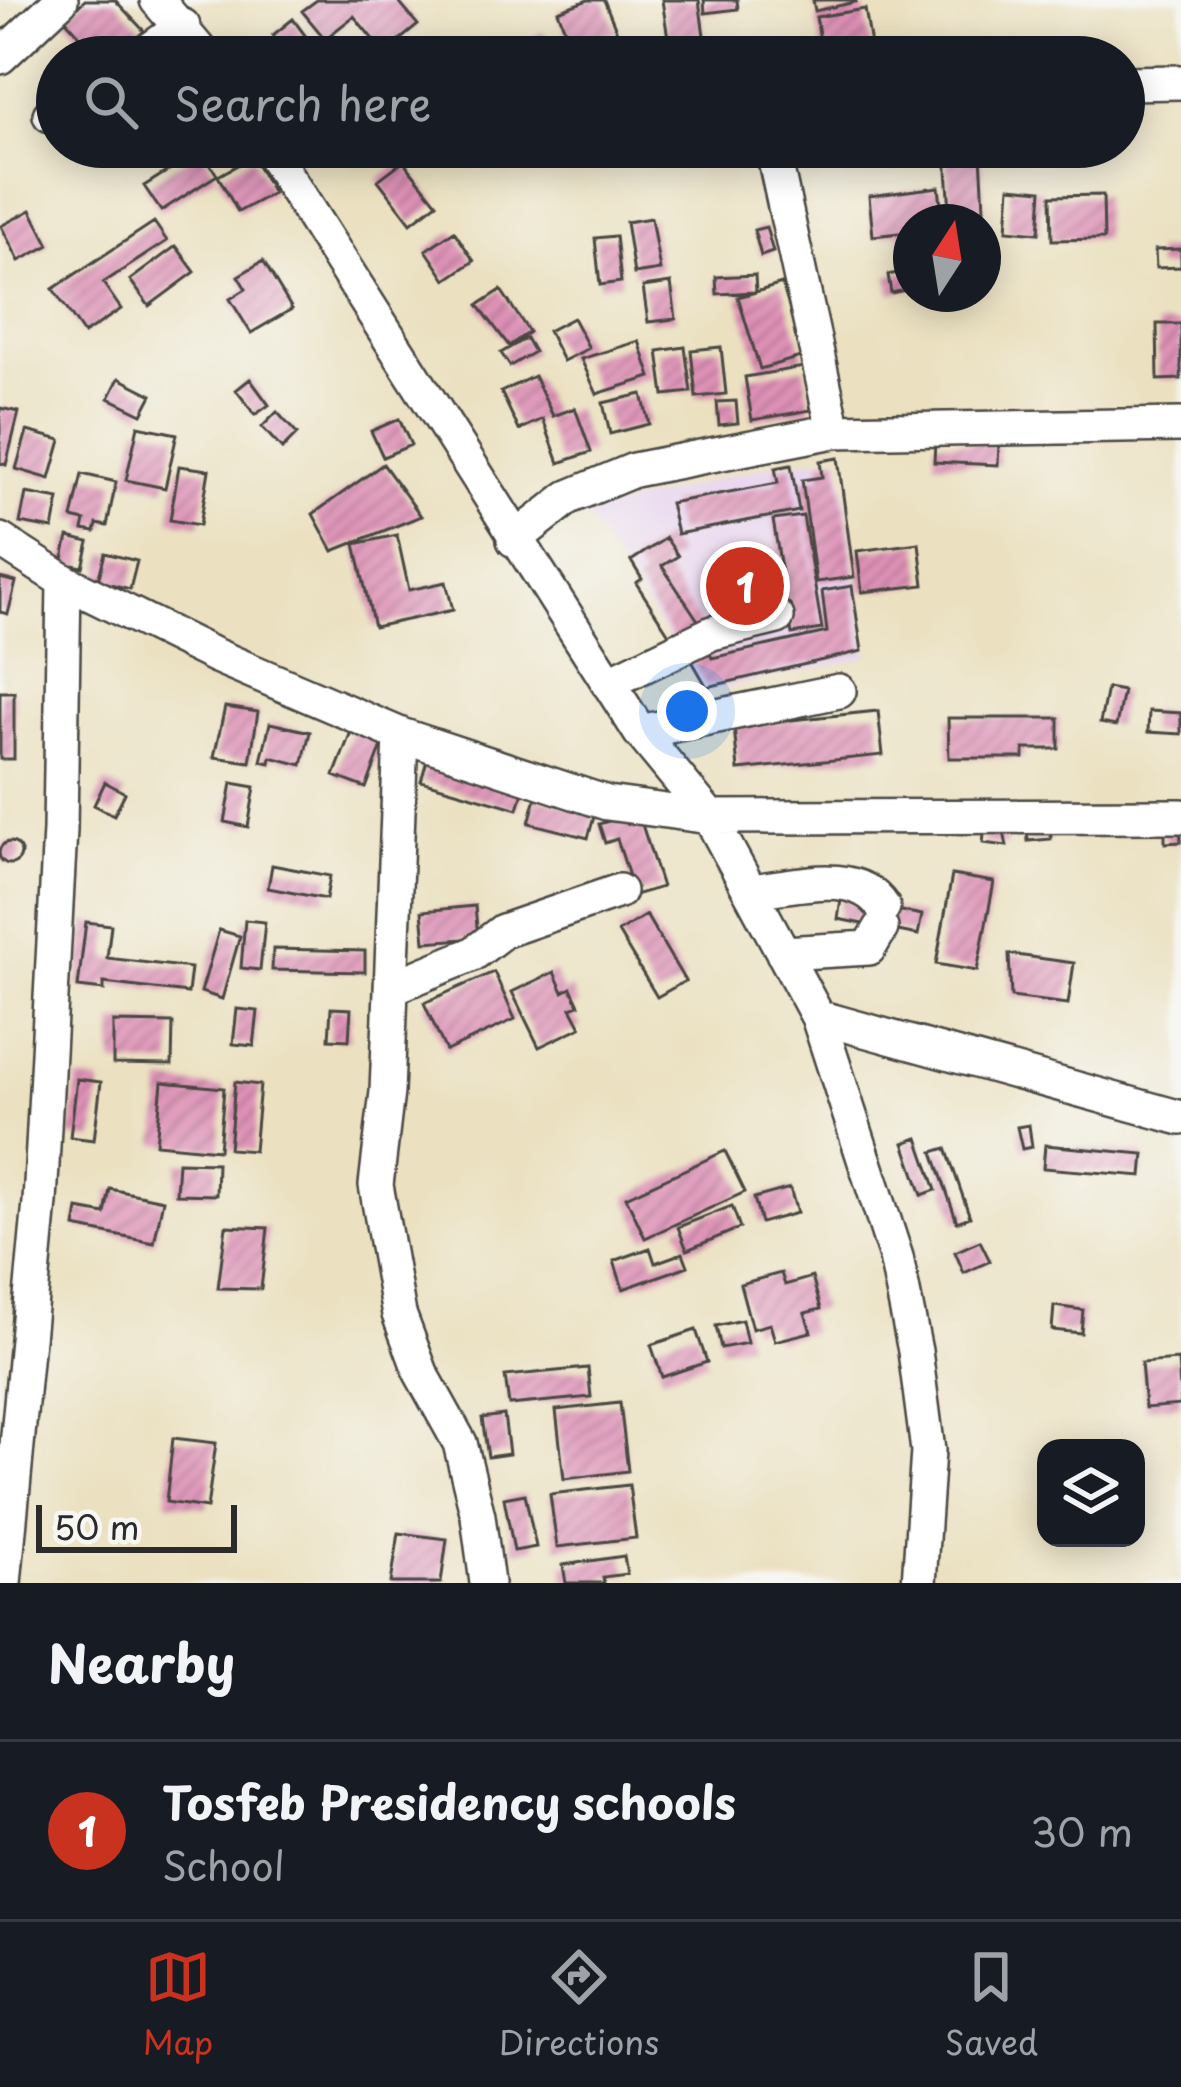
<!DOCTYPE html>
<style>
:root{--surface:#171b24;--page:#20242c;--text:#f1f3f6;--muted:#9ea1a6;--line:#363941;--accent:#c8321e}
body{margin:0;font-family:"Playpen Sans",sans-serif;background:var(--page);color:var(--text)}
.controls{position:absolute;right:36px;bottom:36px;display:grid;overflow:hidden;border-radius:24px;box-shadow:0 6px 30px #0003}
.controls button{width:108px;height:108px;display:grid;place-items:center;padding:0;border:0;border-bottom:3px solid var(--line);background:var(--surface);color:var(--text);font:60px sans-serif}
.compass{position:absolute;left:893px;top:204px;width:108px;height:108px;border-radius:50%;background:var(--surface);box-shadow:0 6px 30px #0003;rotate:12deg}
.scale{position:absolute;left:36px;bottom:30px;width:201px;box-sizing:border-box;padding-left:12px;border:6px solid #2b2b2b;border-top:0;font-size:33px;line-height:42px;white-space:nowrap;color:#2b2b2b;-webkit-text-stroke:9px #f6f6f2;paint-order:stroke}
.you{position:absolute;left:687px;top:711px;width:42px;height:42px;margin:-30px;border:9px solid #fff;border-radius:50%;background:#1a73e8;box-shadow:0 0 0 18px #1a73e833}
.badge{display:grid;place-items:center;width:78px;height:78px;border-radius:50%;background:var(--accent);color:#fff;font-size:39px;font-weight:700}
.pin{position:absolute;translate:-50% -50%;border:6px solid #fff;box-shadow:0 3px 12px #0006}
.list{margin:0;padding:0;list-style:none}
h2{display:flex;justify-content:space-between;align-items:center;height:156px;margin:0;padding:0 48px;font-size:51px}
h2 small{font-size:39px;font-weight:400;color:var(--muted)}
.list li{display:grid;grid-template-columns:78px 1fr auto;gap:36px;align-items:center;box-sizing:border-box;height:180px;padding:0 48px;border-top:3px solid var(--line)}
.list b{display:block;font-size:45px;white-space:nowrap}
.list p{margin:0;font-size:39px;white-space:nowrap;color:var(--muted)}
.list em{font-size:39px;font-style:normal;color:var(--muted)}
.icon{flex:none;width:66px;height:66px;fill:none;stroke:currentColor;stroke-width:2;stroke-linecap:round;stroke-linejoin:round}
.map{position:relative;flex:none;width:1181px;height:1583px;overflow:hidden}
.search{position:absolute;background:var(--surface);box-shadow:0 6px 30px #0003;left:36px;right:36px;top:36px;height:132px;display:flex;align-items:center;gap:30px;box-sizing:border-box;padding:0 42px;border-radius:66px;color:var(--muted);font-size:45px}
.sheet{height:336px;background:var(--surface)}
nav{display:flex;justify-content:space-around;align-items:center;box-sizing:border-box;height:168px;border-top:3px solid var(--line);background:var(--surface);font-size:33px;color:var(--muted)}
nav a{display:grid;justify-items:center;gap:6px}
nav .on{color:var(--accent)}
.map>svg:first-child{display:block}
</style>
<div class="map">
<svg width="1181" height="1583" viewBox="0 0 1181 1583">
<defs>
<pattern id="building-hatch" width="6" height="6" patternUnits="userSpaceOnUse" patternTransform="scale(3)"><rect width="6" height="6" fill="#de91b6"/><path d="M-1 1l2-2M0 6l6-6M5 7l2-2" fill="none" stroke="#b47794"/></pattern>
</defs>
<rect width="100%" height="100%" fill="#f6f6f2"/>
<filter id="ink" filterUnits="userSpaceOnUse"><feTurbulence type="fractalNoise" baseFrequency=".00833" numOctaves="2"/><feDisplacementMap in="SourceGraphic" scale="24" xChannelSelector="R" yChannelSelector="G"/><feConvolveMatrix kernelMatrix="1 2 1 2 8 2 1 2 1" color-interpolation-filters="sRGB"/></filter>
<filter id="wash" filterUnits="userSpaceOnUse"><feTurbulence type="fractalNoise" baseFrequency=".004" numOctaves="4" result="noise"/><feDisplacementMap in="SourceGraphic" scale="48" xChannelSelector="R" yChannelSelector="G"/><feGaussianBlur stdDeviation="2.7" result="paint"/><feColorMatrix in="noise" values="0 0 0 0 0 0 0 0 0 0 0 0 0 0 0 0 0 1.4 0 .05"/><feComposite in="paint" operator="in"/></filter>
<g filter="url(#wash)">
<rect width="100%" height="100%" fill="#ebe1c1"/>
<path fill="#e7d2ef" d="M840,456L867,657L705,692L585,515L771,465Z"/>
<g id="blocks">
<path fill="url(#building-hatch)" d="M85,0H115L144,31L115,57H99L65,19Z
M317,0H397L418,25L384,53L354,16L325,39L302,11Z
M588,0H604L617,32L572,49L558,11Z
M662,0H699L707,57H671Z
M704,0H737L738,9L705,13Z
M813,0H855L856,2L815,11Z
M865,9L873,57H823L816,17Z
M293,19L321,57H292L273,35Z
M543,32L558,57H520L515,48Z
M201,150L217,175L161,211L144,186Z
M981,154L984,209L950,210L946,156Z
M252,157L273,193L238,212L218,176Z
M403,161L437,203L411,223L378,180Z
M939,187L943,222H911V242L901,243L900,233L873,236L869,196Z
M1010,187L1042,190L1039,233L1007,230Z
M1103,195L1104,239L1052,240L1051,196Z
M31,210L49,245L19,261L1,226Z
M651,218L660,270L634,274L626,222Z
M154,222L167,241L103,283L121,309L84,334L53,289Z
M766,227L773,252L761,256L754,230Z
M454,231L474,261L446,280L426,250Z
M616,236L621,282L600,285L595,238Z
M176,246L195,272L149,306L130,280Z
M1181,249V267L1156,268L1155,250Z
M263,261L292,309L251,333L230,299L246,289L238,276Z
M911,270V289L891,293L888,275Z
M755,275L756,292L782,284L804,356L760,369L738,297L756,292L717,294L716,277Z
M671,283L676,319L648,322L643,287Z
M501,290L529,332L509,346L478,305Z
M573,318L589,348L563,361L548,331Z
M1157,324H1181V379L1158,380Z
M526,338L534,352L510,366L501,353Z
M639,341L651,377L597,394L581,359Z
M685,347L691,392L664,395L658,351Z
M721,347L726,394L696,397L691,350Z
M804,367L811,410L752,420L745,377Z
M534,376L553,416L575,408L591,452L559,463L543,419L519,430L501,392Z
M119,378L152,395L142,414L109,398Z
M250,379L269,405L255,415L236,390Z
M642,394L649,424L610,434L603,403Z
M736,401L738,423L719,425L717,402Z
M0,408L19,412L6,465L0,463Z
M277,412L297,434L282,449L262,427Z
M399,419L411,445L383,457L371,431Z
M138,426L177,434L165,488L126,480Z
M27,431L61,440L50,479L16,469Z
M935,441L999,444L998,465L934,462Z
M838,458L854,577L816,582L802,480L822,477L820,461Z
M383,464L421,516L333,551L313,514Z
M791,465L799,511L677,534L670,503L778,483L775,468Z
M179,466L209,470L200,525L170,520Z
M82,474L116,482L107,526L97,524L95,532L83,530L85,521L72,518Z
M26,493L59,499L53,529L20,523Z
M803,516L822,629L792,634L773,520Z
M397,535L409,590L446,582L453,610L374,627L355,544Z
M68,537L89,542L83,567L62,563Z
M666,538L678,556L662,566L703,628L676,645L636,583L642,579L631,561Z
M919,543L924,585L862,592L857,551Z
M105,553L137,561L130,589L98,581Z
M0,578L16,582L8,614L0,612Z
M852,586L862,651L707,687L688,654L707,648L712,658L827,632L822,591Z
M1107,688L1123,691L1116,726L1100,723Z
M0,692H14V759H0Z
M225,707L258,712L250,762L214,757Z
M878,711L883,755L738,770L734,726Z
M1149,711L1181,713V734L1148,732Z
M948,718H1059V749H1024V758H949Z
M270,723L310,732L302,765L271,757L270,763L261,761Z
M352,729L384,741L366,788L334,776Z
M429,753L526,781L518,809L421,781Z
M105,782L125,793L114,815L94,805Z
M232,783L255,787L248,827L225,822Z
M536,797L595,813L588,838L529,823Z
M638,812L662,887L635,895L617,839L605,843L599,824Z
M1002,823L1007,846L983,843L985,827Z
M1050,823L1051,839L1028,841L1027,825Z
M1165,824H1180L1181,842L1165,843Z
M-1 853a11 11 0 1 1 22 0a11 11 0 1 1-22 0Z
M272,865L330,876L326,899L268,888Z
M952,875L994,882L977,971L936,964Z
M841,899L922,915L918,935L838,919Z
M475,906L478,938L425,942L422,911Z
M646,915L685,981L657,997L618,932Z
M245,920L265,922L260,970L241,968Z
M86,922L111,925L107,958L191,968L188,993L104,983V990L78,987Z
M219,930L240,936L222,999L201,992Z
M273,949L365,951V972L272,970Z
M1009,954L1074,963L1068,1004L1011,997Z
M494,972L515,1019L446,1051L424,1003Z
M554,972L563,992L571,988L579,1005L571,1008L581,1027L539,1047L512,992Z
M331,1008L351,1009L349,1040L329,1039Z
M237,1009L258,1011L254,1046L233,1044Z
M113,1022L173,1023L172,1065L113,1064Z
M77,1079L101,1082L94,1140L70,1137Z
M162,1082L224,1088L219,1150L156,1144Z
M235,1082L260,1085L254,1151L229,1149Z
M1029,1125L1032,1147L1022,1149L1017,1127Z
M918,1138L936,1190L922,1195L904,1143Z
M1045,1145L1144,1154L1142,1176L1043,1168Z
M946,1148L970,1217L957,1222L933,1152Z
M725,1151L745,1192L645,1238L626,1197Z
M178,1162L217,1163L216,1195L176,1194Z
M790,1188L797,1213L761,1223L754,1198Z
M110,1189L163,1200L154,1243L75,1227L78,1209L105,1214Z
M732,1206L740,1228L687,1250L678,1227Z
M226,1226L268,1228L261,1289L218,1288Z
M980,1241L990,1261L964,1273L955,1252Z
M650,1248L655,1263L683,1253L688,1266L623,1289L614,1261Z
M781,1273L785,1285L812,1277L821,1309L805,1313L811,1332L775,1341L770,1324L752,1329L740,1284Z
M1054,1306L1083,1310L1081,1333L1052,1330Z
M742,1320L747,1343L721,1348L716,1326Z
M696,1330L707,1362L662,1377L651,1345Z
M1178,1360L1181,1405L1145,1408L1141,1363Z
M588,1368L591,1397L509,1405L505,1376Z
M620,1403L628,1471L564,1479L556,1410Z
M504,1415L509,1454L488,1457L482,1418Z
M173,1438L216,1443L207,1508L166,1502Z
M629,1485L636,1538L557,1547L550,1494Z
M525,1494L536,1547L514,1551L504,1498Z
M399,1533L447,1539L441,1583H391Z
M624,1556L627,1574L603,1577L604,1583H566L563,1565Z"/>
</g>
</g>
<g filter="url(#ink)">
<use href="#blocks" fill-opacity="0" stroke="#484642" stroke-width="3"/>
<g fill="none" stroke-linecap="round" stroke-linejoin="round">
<defs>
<path id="minor" d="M157,0L205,57
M0,57L61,0
M140,57L183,26
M1124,83L1181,82
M50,115L57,111
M268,147L640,732L710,817L818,1017L896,1257L915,1351L928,1451L919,1583
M772,147L834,431
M0,540L64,581L214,655L401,735L607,803L710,817L1181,816
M514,540L569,497L634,470L834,431L1181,425
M608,683L712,633L777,617
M640,732L839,691
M401,735L387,1092L376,1185L399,1314L421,1373L460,1443L478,1516L487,1583
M750,891C794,887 856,866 883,907
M783,953L869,948L881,928
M391,988L473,954L503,931L619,891
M818,1017L1181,1118
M4,1583L40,1202L60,830L64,581"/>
</defs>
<use href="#minor" stroke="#484642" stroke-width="38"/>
<use href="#minor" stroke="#fff" stroke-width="33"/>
</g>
</g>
</svg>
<div class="controls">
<button><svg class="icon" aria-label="layers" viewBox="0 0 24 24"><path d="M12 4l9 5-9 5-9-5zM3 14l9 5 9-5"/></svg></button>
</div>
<svg class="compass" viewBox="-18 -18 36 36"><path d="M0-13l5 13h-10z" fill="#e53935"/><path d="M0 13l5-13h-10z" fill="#9ea1a6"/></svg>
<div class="scale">50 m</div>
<div class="you"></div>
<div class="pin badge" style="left:745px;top:586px">1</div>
<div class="search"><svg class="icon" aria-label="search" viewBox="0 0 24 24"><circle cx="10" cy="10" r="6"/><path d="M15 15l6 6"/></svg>Search here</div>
</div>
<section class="sheet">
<h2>Nearby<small></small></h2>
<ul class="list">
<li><span class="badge">1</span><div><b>Tosfeb Presidency schools</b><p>School</p></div><em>30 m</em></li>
</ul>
</section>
<nav>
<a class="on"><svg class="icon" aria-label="map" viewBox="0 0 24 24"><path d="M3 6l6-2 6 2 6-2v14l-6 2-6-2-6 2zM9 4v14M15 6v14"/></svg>Map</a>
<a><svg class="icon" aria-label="directions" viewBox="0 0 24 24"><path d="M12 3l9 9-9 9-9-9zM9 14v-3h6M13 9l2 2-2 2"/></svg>Directions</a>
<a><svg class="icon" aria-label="saved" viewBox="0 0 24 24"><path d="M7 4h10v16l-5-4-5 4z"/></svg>Saved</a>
</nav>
